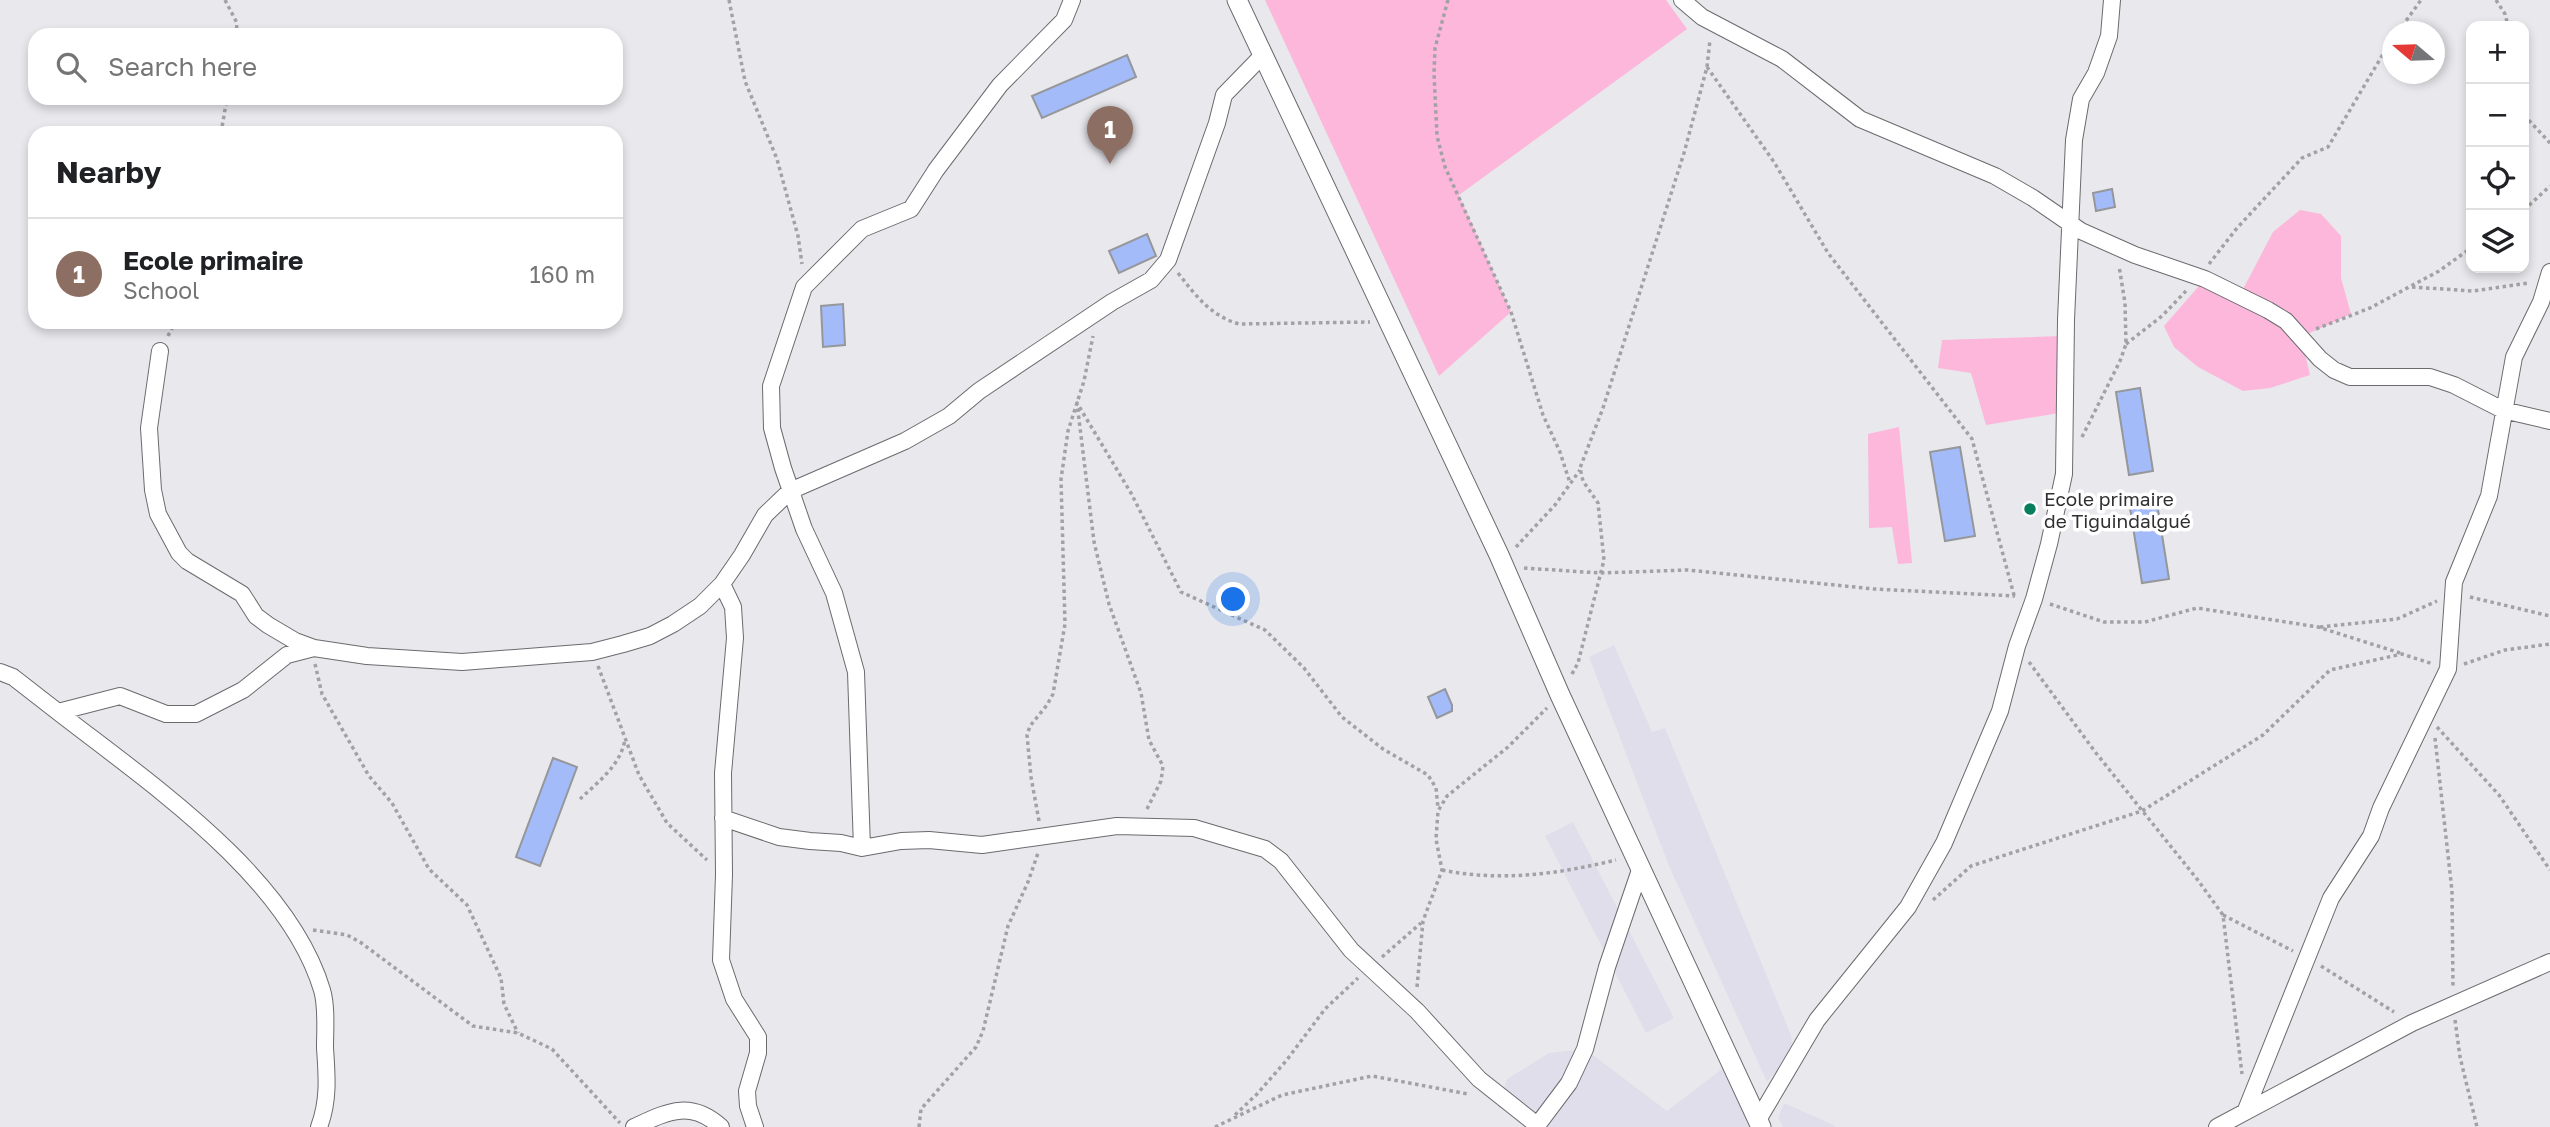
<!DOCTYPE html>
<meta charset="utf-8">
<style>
:root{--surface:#fff;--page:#f2f2f2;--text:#202124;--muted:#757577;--line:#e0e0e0;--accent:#2563eb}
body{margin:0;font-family:"Golos Text",sans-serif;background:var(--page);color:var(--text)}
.controls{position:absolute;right:21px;top:21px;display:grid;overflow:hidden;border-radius:14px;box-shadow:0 4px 10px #0003}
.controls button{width:63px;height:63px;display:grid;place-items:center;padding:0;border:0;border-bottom:2px solid var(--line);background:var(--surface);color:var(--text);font:35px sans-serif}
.compass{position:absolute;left:2382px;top:21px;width:63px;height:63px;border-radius:50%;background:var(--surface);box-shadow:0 4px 10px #0003;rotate:289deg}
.you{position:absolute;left:1234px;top:600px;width:24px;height:24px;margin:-18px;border:5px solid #fff;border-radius:50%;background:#1a73e8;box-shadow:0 0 0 10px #1a73e833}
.badge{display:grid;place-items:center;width:46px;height:46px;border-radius:50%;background:var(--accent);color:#fff;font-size:23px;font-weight:700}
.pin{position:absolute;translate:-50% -58px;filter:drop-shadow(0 2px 4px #0008)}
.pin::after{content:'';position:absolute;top:37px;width:24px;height:21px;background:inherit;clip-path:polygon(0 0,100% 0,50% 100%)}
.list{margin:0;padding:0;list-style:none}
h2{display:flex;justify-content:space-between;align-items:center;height:91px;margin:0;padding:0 28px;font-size:30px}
h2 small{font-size:23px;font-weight:400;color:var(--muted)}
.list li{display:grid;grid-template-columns:46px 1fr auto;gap:21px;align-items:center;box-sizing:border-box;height:112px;padding:0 28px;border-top:2px solid var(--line)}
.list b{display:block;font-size:26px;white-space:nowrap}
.list p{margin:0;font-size:23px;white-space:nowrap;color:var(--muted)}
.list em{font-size:23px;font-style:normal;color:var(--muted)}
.icon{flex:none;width:38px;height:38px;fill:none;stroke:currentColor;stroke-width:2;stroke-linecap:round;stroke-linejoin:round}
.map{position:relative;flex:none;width:2550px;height:1127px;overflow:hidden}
.search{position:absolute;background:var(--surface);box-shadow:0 4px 10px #0003;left:28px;top:28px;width:595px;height:77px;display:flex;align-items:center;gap:18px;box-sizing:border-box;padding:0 24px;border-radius:21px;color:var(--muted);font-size:26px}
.panel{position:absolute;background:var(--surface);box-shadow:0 4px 10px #0003;left:28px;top:126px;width:595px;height:203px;border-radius:21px}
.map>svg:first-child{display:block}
</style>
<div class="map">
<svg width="2550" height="1127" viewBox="0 0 2550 1127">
<rect width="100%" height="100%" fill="#e9e8ed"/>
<path fill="#e1deeb" d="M1614,645L1652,732L1665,728L1791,1035L1793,1050L1767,1082L1669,866L1589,657Z
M1573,822L1674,1018L1646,1033L1545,836Z
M1585,1049L1667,1111L1731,1062L1761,1127H1536L1537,1124L1498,1107L1507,1079L1549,1053Z
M1784,1103L1834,1125L1835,1127H1783L1778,1118Z"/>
<path fill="#fcb7db" d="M1265,0H1666L1687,29L1459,195L1511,312L1439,376Z
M2300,210L2321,214L2341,236V278L2351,314L2301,337L2310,375L2270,388L2243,391L2198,367L2174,347L2164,326L2205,279L2240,295L2273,232Z
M2062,336L2059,413L1986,425L1971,373L1938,368L1942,340Z
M1899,427L1912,563L1898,564L1892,527L1869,528L1868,434Z"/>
<path fill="#a4bbfa" stroke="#95979b" stroke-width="2" d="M1127,55L1136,77L1042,118L1032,96Z
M2112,189L2115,207L2096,211L2093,193Z
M1147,234L1156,256L1119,273L1109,251Z
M843,304L845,345L823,347L821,306Z
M2140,388L2153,471L2129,475L2116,392Z
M1960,447L1975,536L1945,541L1930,452Z
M2157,503L2169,579L2142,583L2130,508Z
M1445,689L1452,705V711L1437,718L1428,697Z
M553,758L577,767L540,866L516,857Z"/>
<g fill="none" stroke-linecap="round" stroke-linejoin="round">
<defs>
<path id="minor" d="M1682,0L1702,17L1782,59L1860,119L1995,176L2033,198L2081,231L2135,255L2205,279L2268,310L2286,321L2320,359L2334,370L2350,377H2430L2454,385L2503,410L2550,421
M160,351L149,428L153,490L158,514L179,553L187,561L242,594L256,616L268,625L295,641L314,648L367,656L462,662L592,652L623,644L650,636L673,624L700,606L722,584L742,555L765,515L790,491L905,441L949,416L979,391L1112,302L1151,280L1168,260L1217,123L1224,95L1262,56
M722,584L733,607L735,638L723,773L724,875L721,960L734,999L758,1037V1053L747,1091L748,1106L755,1127
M0,672L13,677L58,712L120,696L166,714H196L243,690L287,655L314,648
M58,712C148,782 288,876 322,990C327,1007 325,1030 325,1048C327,1076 329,1101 319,1127
M723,818L779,837L810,841L841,843L862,848L901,841L929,840L982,845L1117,826L1194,828L1265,849L1281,861L1351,950L1417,1011L1479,1079L1537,1125
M862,848L856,672L834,593L804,529L783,468L772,428L771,386L804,287L862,229L911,209L936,170L1000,85L1064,20L1072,0
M2246,1110L2331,898L2371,836L2381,808L2448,669L2454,582L2489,496L2514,357L2541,302L2550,272
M1758,1120L1817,1020L1908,907L1944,843L2000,711L2017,646L2034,599L2049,544L2064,474L2066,320L2074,140L2081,99L2096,73L2109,36L2112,0
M634,1127C667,1112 690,1099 721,1127
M1536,1127L1569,1083L1585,1049L1607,967L1641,867
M2217,1127L2412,1023L2550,962"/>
<path id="tertiary" d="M1237,0L1499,555L1560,695L1761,1127"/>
</defs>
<use href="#minor" stroke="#6b6a6e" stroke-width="18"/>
<use href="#tertiary" stroke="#6b6a6e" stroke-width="21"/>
<path stroke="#a2a1a5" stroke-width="3.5" stroke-dasharray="3.5 3.5" stroke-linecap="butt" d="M225,0L237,23L236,35
M729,0L745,81L777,159L798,236L802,264
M1448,0L1435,48L1434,73L1437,136L1445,167L1511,312L1543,415L1560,452L1570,483
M2496,0L2505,14L2508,26
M2398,32L2421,0
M1707,67L1774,162L1828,253L1972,439L2015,599
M2524,115L2550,143
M221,133L227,98
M2524,210L2550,186
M2209,264L2237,228L2302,158L2328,147L2392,39
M1178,273C1196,296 1211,316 1239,324L1370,322
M2412,287L2473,291L2529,283
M2316,329L2370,308L2439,271L2471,248
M168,336L175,322
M2126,344L2162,316L2186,291
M2082,437L2120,361L2126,344L2125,303L2119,266
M1516,547L1555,505L1580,470
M1524,568L1600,573L1688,570L1874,589L2015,596
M2470,597L2550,616
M2050,604L2104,622H2145L2197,608L2318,627L2400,653
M2320,627L2397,619L2437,601
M2029,662L2096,753L2197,879L2223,915L2242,1074
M315,664L322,694L369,776L392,803L429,869L467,905L501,978L504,1004L518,1033
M2464,664L2505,650L2550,644
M598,666L639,775L667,823L707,860
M1572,674L1578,663L1604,560L1598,503L1583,481L1580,468L1603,408L1684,153L1707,67L1710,40
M2437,727L2499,795L2550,870
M2435,738L2452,891L2453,988
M580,799C598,782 621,765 625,739
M1147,809L1161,781L1163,766L1149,740L1141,693L1109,604L1094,542L1077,403L1131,493L1181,592L1265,630L1304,668L1342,717L1383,749L1428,775L1436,788L1438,808
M1039,821L1031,777L1027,735L1030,726L1047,705L1053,694L1065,624L1061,479L1068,431L1084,381L1093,336
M1442,870C1501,882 1558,874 1616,860
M1933,900L1971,866L2142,811L2263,735L2330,670L2402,654L2433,664
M2223,915L2293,951
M313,930L347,935L360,942L473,1026L518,1033L552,1049L620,1123
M1382,957L1421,923
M2321,966L2394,1012
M1417,987L1423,921L1442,870L1436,839L1438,811L1447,796L1508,747L1547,708
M2455,1020L2460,1057L2477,1127
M1235,1115L1257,1094L1286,1061L1325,1009L1358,978
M919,1127L921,1109L976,1047L983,1031L1008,926L1028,882L1038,853
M1215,1127L1282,1095L1372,1076L1468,1094"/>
<use href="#minor" stroke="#fff" stroke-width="16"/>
<use href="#tertiary" stroke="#fff" stroke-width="19"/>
</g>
<circle fill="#077f5d" stroke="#fff" stroke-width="2.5" cx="2030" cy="509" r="7"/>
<g text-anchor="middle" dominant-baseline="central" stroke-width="7" stroke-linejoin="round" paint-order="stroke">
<g font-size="19" fill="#302f31" stroke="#fff" text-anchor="start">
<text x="2044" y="498">Ecole primaire<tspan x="2044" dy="22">de Tiguindalgué</tspan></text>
</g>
</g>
</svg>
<div class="controls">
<button>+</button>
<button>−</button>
<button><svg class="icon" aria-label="locate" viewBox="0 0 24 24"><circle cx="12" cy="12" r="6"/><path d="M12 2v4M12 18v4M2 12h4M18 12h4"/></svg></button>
<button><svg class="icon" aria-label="layers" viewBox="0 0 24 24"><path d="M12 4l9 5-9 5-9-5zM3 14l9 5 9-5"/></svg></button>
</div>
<svg class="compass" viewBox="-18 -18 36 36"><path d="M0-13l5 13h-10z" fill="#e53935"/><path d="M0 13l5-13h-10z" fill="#757577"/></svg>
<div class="you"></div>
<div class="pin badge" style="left:1110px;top:164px;background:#8d6e63">1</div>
<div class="search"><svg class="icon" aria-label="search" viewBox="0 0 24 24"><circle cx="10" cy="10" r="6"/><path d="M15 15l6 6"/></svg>Search here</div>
<section class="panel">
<h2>Nearby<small></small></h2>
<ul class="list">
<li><span class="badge" style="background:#8d6e63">1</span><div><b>Ecole primaire</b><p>School</p></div><em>160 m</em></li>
</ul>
</section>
</div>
